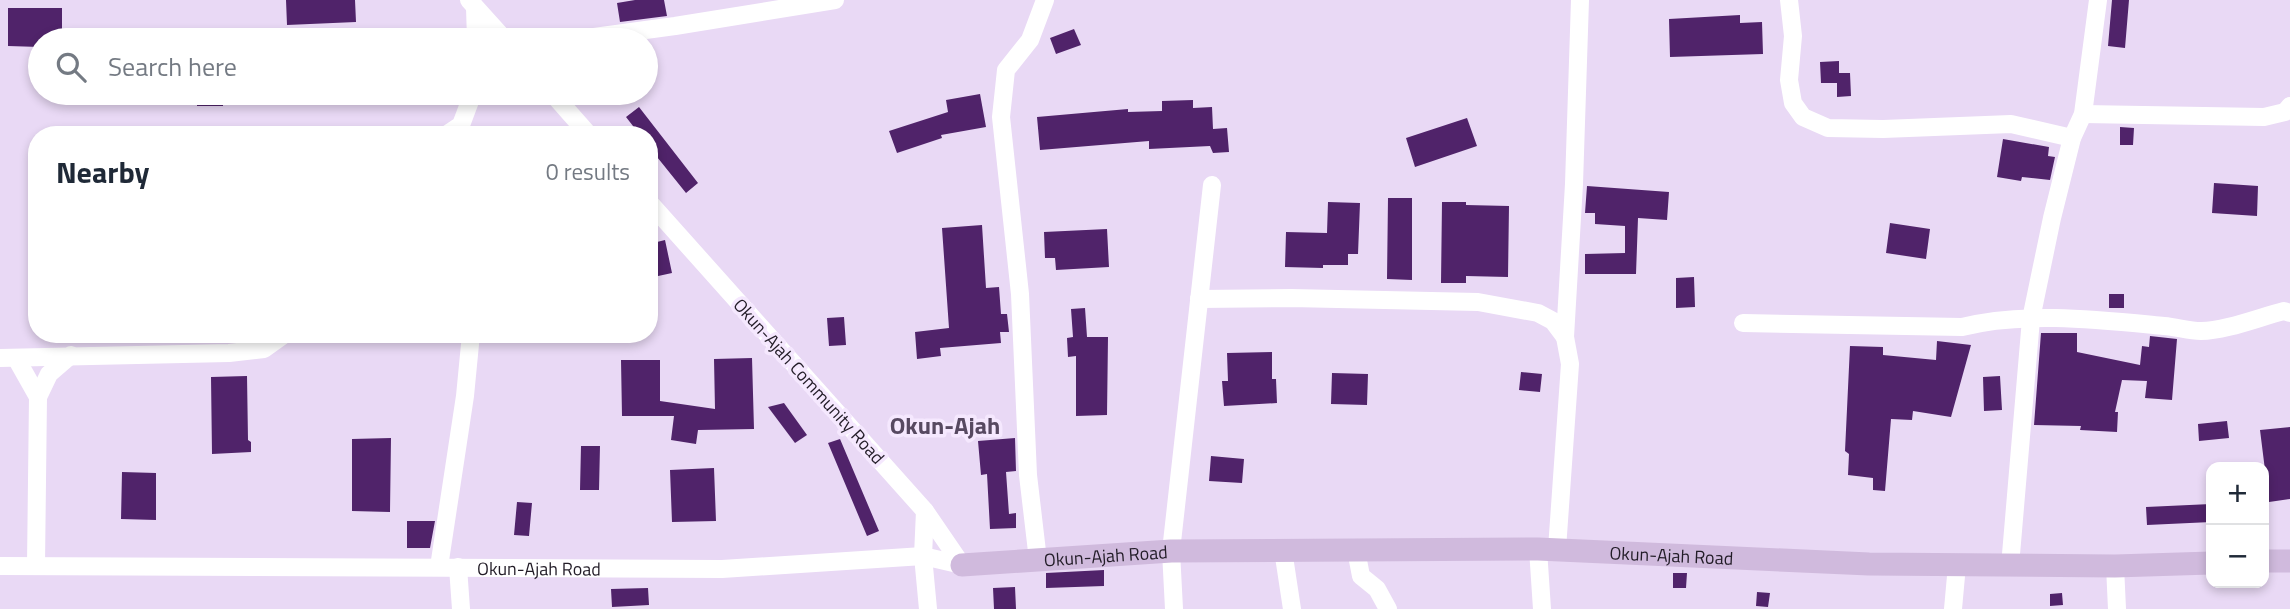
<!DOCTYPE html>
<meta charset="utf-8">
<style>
:root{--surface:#fff;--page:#f2f2f3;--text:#1f2937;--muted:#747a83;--line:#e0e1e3}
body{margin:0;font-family:"Titillium Web",sans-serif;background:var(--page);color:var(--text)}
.controls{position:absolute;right:21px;bottom:21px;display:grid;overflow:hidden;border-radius:14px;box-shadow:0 4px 10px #0003}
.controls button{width:63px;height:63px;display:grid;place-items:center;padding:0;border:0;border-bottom:2px solid var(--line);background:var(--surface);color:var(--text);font:35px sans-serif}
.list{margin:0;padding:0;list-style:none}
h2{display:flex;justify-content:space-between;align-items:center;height:91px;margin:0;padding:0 28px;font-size:30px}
h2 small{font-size:23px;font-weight:400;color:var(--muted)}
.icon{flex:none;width:38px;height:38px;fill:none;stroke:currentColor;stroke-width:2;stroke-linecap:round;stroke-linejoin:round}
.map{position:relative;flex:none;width:2290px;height:609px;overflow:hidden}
.search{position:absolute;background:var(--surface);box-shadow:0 4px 10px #0003;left:28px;top:28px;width:630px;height:77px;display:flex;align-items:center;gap:18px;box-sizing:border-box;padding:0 24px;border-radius:38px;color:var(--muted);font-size:26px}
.panel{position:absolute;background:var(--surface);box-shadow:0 4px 10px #0003;left:28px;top:126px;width:630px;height:217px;border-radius:28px}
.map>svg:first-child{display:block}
</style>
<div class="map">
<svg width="2290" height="609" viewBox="0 0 2290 609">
<rect width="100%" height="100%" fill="#e9d9f5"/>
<path fill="#50236a" d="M286,0H355L356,22L287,25Z
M635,0H664L667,16L620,22L617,3Z
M2112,0H2129L2125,48L2108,46Z
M8,8H62V40H40V47L8,46Z
M1740,15V23L1762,22L1763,54L1670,57L1669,19Z
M1074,29L1081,45L1056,54L1050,38Z
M1839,61V73H1850L1851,96L1837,97V83H1821L1820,62Z
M197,93H223V106H197Z
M980,94L986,127L941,135L942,138L897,153L889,131L948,112L946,100Z
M1193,100V108L1212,107L1213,129L1227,128L1229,152L1213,153L1210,146L1149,149V141L1040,150L1037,117L1128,109V112L1162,111V101Z
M639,107L698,183L686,193L649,147V135H640L626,117Z
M1467,118L1477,146L1415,167L1406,138Z
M2120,127L2134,128L2133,145H2120Z
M2003,139L2049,147L2048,156L2055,157L2050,180L2022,177L2021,181L1997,177Z
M2214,183L2258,186L2257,216L2212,213Z
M1587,186L1669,192L1667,220L1638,218L1636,274H1585V254L1625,253V226L1595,224V213H1585Z
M1388,198H1412V280L1387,279Z
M1328,202L1360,203L1358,254H1348V265H1323V268L1285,267L1286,232L1327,233Z
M1442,202H1466V205L1509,206L1508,277L1466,276V283H1441Z
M1890,223L1930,229L1926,259L1886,253Z
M982,225L986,288L999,287L1001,314H1007L1009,332H1000L1001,343L940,348L941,356L917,359L915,332L949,328L942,228Z
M1107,229L1109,267L1056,270L1055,258H1045L1044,232Z
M665,240L672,273L649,278V244Z
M1694,277L1695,307L1676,308V278Z
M2109,294H2124V308H2109Z
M1085,308L1087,337H1108L1107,415L1076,416V356L1068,357L1067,338L1073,337L1071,309Z
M844,317L846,345L829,346L827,318Z
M2041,333H2077V352L2140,365L2142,346L2149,347L2150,336L2177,339L2172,400L2145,398L2147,381L2122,380L2115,412H2118L2117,432L2080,430L2081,426L2034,425Z
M1937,341L1971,345L1951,417L1913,411L1912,420L1891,419L1885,491L1873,490V478L1848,475L1849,454L1845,451L1850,346L1883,347V355L1936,360Z
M1272,352V379H1276L1277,403L1224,406L1222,381H1228L1227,353Z
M752,358L754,429L698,430L696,444L671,440L674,416H622L621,360H660V401L715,409L714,359Z
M1521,372L1542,374L1540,392L1519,390Z
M1332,373L1368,374L1367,405L1331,404Z
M247,376L248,440L251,442V452L212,454L211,377Z
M2000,376L2002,410L1984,411L1983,377Z
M784,403L807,435L795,443L768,407Z
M2227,421L2229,438L2199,441L2198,424Z
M2290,427V499L2269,502L2260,430Z
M391,438L390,512L352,511V439Z
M1015,438L1016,471L1006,472L1009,514L1016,513V528L990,529L987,474L981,475L978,441Z
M840,439L879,531L867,536L828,443Z
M581,446H600L599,490H580Z
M1211,456L1244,459L1242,483L1209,481Z
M714,468L716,521L672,522L670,470Z
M122,472L156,473V520L121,519Z
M517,502L532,503L529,536L514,535Z
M2211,504V522L2147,525L2146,507Z
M407,521H435L430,548H407Z
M1104,570V586L1046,588V573Z
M1673,573H1687L1686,588H1673Z
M1015,587L1016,609H994L993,588Z
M648,588L649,605L612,607L611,589Z
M1757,592L1770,593L1768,607L1756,606Z
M2062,593L2063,605L2050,606V594Z"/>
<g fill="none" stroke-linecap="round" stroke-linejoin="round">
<g stroke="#fff" stroke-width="18">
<path d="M469,0L505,40"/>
<path d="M1789,0L1793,36L1789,80L1793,103L1803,117L1828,128L1883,129L2011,124L2072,138"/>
<path d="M475,7L476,40"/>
<path d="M572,40L675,26L835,0"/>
<path d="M552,93L589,135"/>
<path d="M2083,114L2264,117L2285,112L2290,106"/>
<path d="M446,135L461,125L473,93"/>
<path d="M649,202L925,511L962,565"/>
<path d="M1199,299L1291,298L1478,302L1538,313L1553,321L1565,337"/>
<path d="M1743,323L1962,327C2024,311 2101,320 2164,326C2177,327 2189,331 2201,331C2225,331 2260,317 2284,311L2290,313"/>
<path d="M0,358L229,353L264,349L285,334"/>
<path d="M16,358L38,397"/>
<path d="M925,511L923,556L928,609"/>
<path d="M1538,549L1542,609"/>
<path d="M1557,549L1570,364L1565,337L1574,184L1580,0"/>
<path d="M1283,550L1292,609"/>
<path d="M1356,550L1361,576L1377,589L1388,609"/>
<path d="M1038,560L1028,475L1020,294L1001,117L1006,70L1030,40L1045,0"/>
<path d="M36,565L38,397L49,374L71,355"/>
<path id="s1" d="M0,566L722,569L923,556L962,565"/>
<path d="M2010,566L2031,319L2052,218L2072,138L2083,114L2098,0"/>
<path d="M2115,566L2117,609"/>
<path d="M439,567L465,396L471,334"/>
<path d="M458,567L461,609"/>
<path d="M1174,609L1171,551L1212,185"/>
<path d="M1953,609L1957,565"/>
</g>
<g stroke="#d0badd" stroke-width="23">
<path d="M2264,561H2290"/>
<path id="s2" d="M962,565L1171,551L1538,549L1869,564L2115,566L2211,563"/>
</g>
</g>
<g text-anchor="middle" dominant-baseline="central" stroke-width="7" stroke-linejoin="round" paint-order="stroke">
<g font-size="18" fill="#221c27" stroke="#f5e8fe">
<text transform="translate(809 381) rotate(48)">Okun-Ajah Community Road</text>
<text stroke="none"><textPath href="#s2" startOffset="710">Okun-Ajah Road</textPath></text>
<text stroke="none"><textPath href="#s2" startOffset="144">Okun-Ajah Road</textPath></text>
<text stroke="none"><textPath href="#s1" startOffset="539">Okun-Ajah Road</textPath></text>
</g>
<g font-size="24" font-weight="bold" fill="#574961" stroke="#f5e8fe">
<text x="945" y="425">Okun-Ajah</text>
</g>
</g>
</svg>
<div class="controls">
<button>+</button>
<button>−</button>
</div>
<div class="search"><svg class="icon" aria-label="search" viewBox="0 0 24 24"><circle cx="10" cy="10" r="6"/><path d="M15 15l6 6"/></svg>Search here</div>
<section class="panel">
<h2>Nearby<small>0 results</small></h2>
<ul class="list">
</ul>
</section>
</div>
